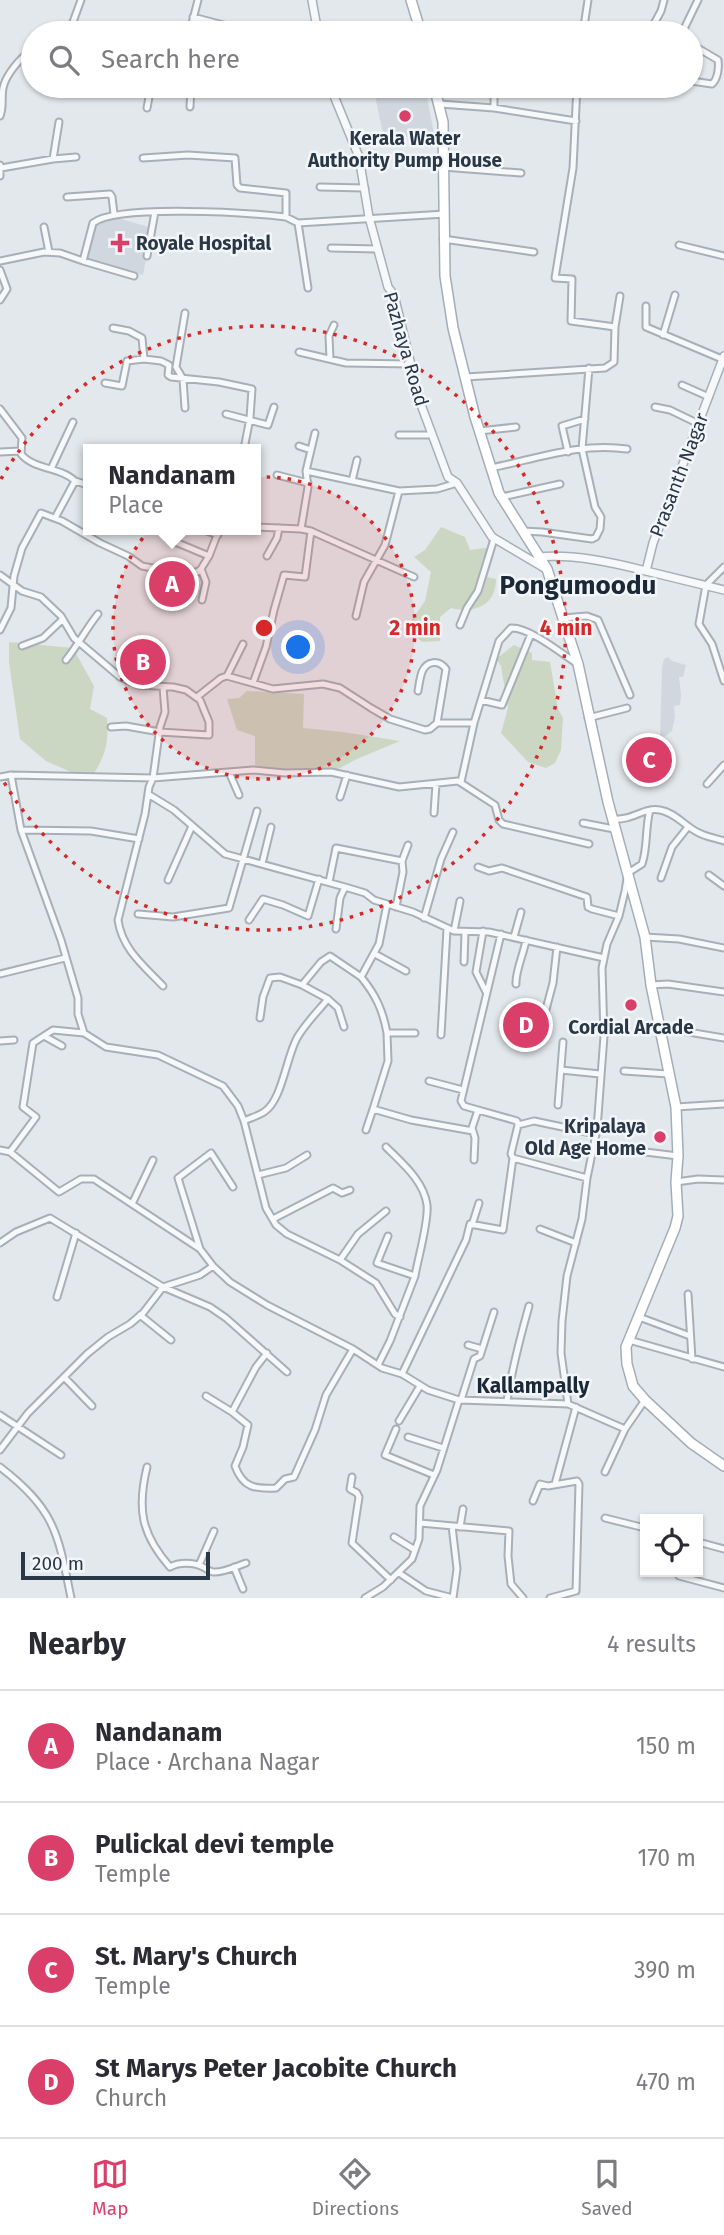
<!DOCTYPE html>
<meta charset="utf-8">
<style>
:root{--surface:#fff;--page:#f2f2f3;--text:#2b2b33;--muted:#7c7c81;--line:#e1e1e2;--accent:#da3f6a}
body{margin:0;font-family:"Fira Sans",sans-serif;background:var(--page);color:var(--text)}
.controls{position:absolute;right:21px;bottom:21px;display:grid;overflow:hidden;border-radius:0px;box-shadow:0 2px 5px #0004}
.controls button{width:63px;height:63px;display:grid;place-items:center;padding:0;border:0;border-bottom:2px solid var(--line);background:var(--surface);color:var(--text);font:35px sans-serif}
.scale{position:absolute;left:21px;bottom:18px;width:189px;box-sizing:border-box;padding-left:7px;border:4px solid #293746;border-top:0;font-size:19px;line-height:24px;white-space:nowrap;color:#293746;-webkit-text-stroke:5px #f3f6f9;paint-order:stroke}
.you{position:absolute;left:299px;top:648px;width:24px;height:24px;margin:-18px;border:5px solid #fff;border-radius:50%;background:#1a73e8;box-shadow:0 0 0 10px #1a73e833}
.badge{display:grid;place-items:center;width:46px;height:46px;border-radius:50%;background:var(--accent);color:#fff;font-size:23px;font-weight:700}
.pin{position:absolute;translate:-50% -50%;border:4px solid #fff;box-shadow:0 2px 7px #0006}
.popup{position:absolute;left:83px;top:444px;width:178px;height:91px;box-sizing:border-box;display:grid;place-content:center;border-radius:0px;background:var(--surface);filter:drop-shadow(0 2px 5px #0005);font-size:23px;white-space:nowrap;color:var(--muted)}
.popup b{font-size:26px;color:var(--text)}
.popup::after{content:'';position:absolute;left:50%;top:100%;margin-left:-14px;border:14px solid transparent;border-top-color:var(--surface)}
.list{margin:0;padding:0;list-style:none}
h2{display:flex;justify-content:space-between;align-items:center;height:91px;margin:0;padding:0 28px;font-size:30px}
h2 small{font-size:23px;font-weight:400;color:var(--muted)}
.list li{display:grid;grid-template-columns:46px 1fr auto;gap:21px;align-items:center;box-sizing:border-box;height:112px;padding:0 28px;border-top:2px solid var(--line)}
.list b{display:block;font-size:26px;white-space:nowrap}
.list p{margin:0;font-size:23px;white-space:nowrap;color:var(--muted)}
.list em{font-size:23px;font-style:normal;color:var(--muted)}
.icon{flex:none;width:38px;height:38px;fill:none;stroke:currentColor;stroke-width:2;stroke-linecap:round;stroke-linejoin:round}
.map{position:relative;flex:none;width:724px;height:1598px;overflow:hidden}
.search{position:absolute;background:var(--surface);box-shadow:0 2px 5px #0004;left:21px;right:21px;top:21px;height:77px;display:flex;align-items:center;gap:18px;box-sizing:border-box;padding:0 24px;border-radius:38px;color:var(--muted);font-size:26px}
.sheet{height:539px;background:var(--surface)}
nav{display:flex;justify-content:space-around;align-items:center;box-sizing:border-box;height:98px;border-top:2px solid var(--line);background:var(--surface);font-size:19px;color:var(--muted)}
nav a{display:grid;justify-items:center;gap:4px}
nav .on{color:var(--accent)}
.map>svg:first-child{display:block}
</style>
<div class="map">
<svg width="724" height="1598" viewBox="0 0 724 1598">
<rect width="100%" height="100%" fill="#e3e8ec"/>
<path fill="#d1d7de" d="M373,86H425L434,134L384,139Z
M111,216L152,228L143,275L86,259L96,224Z
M668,657L672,661L686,665L683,677H679L681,695L680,705L674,706L675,716L672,731L660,740L662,667L664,659Z"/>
<path fill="#cbd7c3" d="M441,527L465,537L470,550L491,547L493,558L487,577L496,579C496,606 474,614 451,608L440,617V641L422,642L406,628L425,601L431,572L414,557L425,550Z
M9,642L73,648L94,686L90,709L107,718C109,744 105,759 89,780L46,761L20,739L9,662Z
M514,645L532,653V660L550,662L558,709L563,718L561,750L555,763L546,768L528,762L501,733L508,708L501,666L496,659Z
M247,691L304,694L303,728L343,732L400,741L357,759L338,769L327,770L307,777L255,765V736L237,730L227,699L239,698Z"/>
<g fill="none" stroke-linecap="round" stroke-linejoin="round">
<defs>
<path id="minor" d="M193,17L246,31
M69,33L81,0
M192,33L190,31L198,0
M583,33L588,0
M649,33L661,11L664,0
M682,33L698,0
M691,44L718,60C719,67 718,79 712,84L691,81
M577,86L573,168L555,278L572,279L571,321L615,327
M440,104L494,108L576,121
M190,107L191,86
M147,108L151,86
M494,108V86
M0,116C4,106 1,98 3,88C6,74 21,57 33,49
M143,158L188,155L235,158L237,185L240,188L286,193V217
M53,159L59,122
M0,165V176
M443,167L521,173
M1,168L53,159L76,157
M320,187L365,188
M67,197L110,194L112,197L114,214
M298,223L308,288
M44,227L49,252
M443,239L534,252
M679,245L724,256
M331,248L378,249
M147,256L155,212
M0,261L44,252L60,253L83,261L93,223C117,204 252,213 286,217L298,223L445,214
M83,261L134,276
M0,270L7,289L0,300
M646,306V327L722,359
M113,328L129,331L142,338L144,359L161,361L169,365L168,375L171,377L219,382L252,389L250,418L244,449
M663,335L675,295
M299,352L346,363L411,364
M330,359L329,336L334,325
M466,377L605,368L614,362L615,327L620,296
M105,383L122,386L127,361L144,359
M682,385L709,397
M655,407L670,410L699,424
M185,408L183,379L176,367L185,313
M0,409L22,438L21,454C34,470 61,467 75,481L55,518
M226,414L268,425L274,407
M479,431L516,427
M399,435H432
M299,446L311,450
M0,452L21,451
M568,452L562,426L585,419
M491,468C535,459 582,442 627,449
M51,469L73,422
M306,471L315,433
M277,475L308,483
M75,481L85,484L88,480
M352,481L357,460
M502,497L560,484
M256,527L301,529L308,487L306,471L399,491L437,489L457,483
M204,530L218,535
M311,531L414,577
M523,531L542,532L592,539L596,537L600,529L601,517L595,507L582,449L589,368
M168,539L209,556
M267,556L277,538L279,528
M724,567L706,585L699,624L712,644L724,681
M201,569L206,582L202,600
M0,575L22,591L41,597L61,616L74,638L120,677L139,685L173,687L186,690L200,700L209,722V735L160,732L126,726L111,727
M356,616L364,582L385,545L399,491
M563,618L587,616L598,620L630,695
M460,625L467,608L478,591L494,539
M0,630L11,608L14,576L22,548L41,513L62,521L100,543L128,556L142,566L173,572H197L201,569L209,556L219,530
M22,646L43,638L63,619
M66,660C78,645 86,629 98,614
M227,676L243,644
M253,683L266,647L274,610L284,575L305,577L311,531L301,529
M418,691C419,685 420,677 422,672C427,660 439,660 446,669L437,723
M197,697L221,678L227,676L273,689L323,684L340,688L371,708L390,719L425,730L430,729L437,723H474L499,641L511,628C529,627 561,653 576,663
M481,700L502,705L531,634
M588,718L627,708
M229,772L239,795
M11,775L21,830L61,940L78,998V1014L84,1033L106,1047L158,1055L223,1086L238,1106L244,1121C250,1118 258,1116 264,1112C282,1101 286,1058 297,1038C305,1024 318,1011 328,999L302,985
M0,777L11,775L153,778L253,770L285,773L331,772L399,787L458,781L495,805L499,820L503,824L589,844
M461,782L474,723
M707,784L724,765
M148,794L174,810L225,854L345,887L365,893L374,900L387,904
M340,797L347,775
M434,813L436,784
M612,819C633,821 643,807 660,810C674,812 685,826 697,832C706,837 715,838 724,841
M583,823L614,829
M21,830L91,831L139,839
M262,864L271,827
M478,867L489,871L502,868L587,897L588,907L592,909L619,916
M709,875L724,886
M661,878L672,847L688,827
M168,880L192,826
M329,882L336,848L402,861
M396,907L403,872L402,861L408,845
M138,914L173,917L229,908L257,811
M424,918L441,859L453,832
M249,920L263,899L283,905L308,916L319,879
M336,929L340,898L345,887
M454,931L460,901
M483,931L476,972L486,992
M501,934L461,1101L464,1106L517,1121L518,1125L511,1154L513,1158L587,1178
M514,937L521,912
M645,937L679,939L724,948
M375,954L406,971
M464,962L465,932
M0,974L65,958
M516,984C515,972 524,953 526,940
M651,985L668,984L724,992
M163,986C144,966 122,949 118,920L145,814L149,787L153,778L160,727L165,712L163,687
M328,999L338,1008L344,1027
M260,1018L263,997L270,978L280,977L302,985L321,962L330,956L361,977
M659,1027L724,1038
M387,1033L388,1061L373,1109L411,1120L473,1131
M415,1033H387C383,1011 376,995 361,977L379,944L387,904L413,912L454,931L489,932L604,958
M516,1033L539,1035L543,1033L547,1020L545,1013L553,983L557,947
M441,1035L447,929
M44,1036L62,1046
M0,1041L14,1040
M561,1070L600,1074
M624,1071L668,1074
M429,1081L463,1090
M558,1105L563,1042
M676,1107L724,1104
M244,1121L266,1208L276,1225L287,1234L340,1260L376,1283L395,1314L400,1317
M518,1125L534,1121L596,1134
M366,1130L373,1109
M386,1147C402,1163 424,1181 427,1205C429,1221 418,1258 415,1276
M0,1150L10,1152L59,1192L81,1179H94L200,1249L213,1266L230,1282L267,1305L353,1349L382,1368L402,1374L428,1390L459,1400L568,1404L625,1429L645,1400
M629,1150L678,1156
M10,1152L36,1117L23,1107L33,1043L53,1030L84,1033
M474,1160L475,1138L472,1128L478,1110
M258,1175L286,1168L307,1155
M676,1182L698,1179L724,1180
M132,1204L153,1160
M273,1219L333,1188L342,1193L350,1190
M472,1225L479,1203
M540,1229L576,1243
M0,1243L16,1232L50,1218L163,1287L210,1307L226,1318L287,1372
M200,1249L178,1178L211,1153L233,1187
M340,1260L358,1234L386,1211
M688,1294L692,1359
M57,1297L76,1233
M140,1315L171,1340
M639,1317L690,1336
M629,1340L724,1367
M468,1345L482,1349
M267,1353L256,1367L232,1412L248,1425L243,1447L235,1466C243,1488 255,1489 276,1488L285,1479L294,1477L315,1430L326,1395L353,1349
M378,1365L390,1341L415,1276L377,1263L388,1236
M402,1374L466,1240L470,1224L503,1230L513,1158
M64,1377L92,1406
M206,1396L232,1412
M461,1400L474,1359L480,1356L494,1312
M507,1401C512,1369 520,1338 529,1306
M568,1404L561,1353L562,1321L567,1276L582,1219L587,1178L597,1129L604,1036L602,968L607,944L619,916L625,891L628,873L642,864C648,847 645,827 650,810
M0,1415L61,1455
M399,1421L420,1386
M396,1429L385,1455L434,1475
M408,1437L443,1448
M0,1450L28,1413L87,1354L108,1337L130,1324L143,1313L163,1287L200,1275L213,1266
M0,1467C55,1509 58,1533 71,1598
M147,1467C137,1509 141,1534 170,1567C179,1562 193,1562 203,1567C207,1569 209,1571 213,1572C223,1573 237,1566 246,1563
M605,1472L625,1429
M352,1477L350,1489L357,1493L359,1497L352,1543L391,1580
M555,1484L576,1407
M533,1501L540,1484L548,1486L577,1481L579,1484L576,1591L550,1598
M605,1518L645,1528
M420,1523L509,1531L508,1556L511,1584L523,1598
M452,1526L457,1569L453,1598
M460,1527L463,1509
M394,1537L415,1550
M698,1542L724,1549
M199,1565L214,1531
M234,1567L243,1589
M399,1573L426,1591L453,1598
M679,1576L724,1588
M365,1598L383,1587L412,1559L419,1539L420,1506L437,1470L459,1400"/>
<path id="tertiary" d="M312,0L318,33
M330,86L359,157L369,217L388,287L394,295L420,402L448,477L457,483L492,537L546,569
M538,557C574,554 611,562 646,571L653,543L724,356
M646,571L724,590"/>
<path id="primary" d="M411,0L421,33
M434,86L443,122L445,276L453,328L475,417L499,493L547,569L578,664L608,802L645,937L651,985L676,1107L678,1156L676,1182L678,1216L675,1228L626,1347L627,1364L633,1386L645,1400L691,1443L724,1466"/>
</defs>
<use href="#minor" stroke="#a7afb7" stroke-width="9"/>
<use href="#tertiary" stroke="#a7afb7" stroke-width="10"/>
<use href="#primary" stroke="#a1aeb9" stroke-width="12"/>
<use href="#minor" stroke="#f6f8fa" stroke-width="5"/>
<use href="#tertiary" stroke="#f6f8fa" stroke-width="7"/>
<use href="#primary" stroke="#fff" stroke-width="9"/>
</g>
<circle cx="264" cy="628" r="151" fill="#d62828" fill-opacity=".12"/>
<g fill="none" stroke="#d62828" stroke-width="3.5" stroke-dasharray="3.5 7">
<circle cx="264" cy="628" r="151"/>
<path d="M1 479A302 302 0 1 1 1 777"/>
</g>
<g fill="#da3f6a" stroke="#f3f6f9" stroke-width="2.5">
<circle cx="405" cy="116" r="7"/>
<path d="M116.5 232.5h7v7h7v7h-7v7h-7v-7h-7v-7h7z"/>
<circle cx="631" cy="1005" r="7"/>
<circle cx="660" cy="1137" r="7"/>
</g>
<g text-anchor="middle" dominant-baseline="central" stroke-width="5" stroke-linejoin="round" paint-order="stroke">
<g font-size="19" font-weight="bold" fill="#293746" stroke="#f3f6f9">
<text x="405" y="138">Kerala Water<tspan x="405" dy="22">Authority Pump House</tspan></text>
<text x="136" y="243" text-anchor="start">Royale Hospital</text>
<text x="631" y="1027">Cordial Arcade</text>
<text x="646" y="1126" text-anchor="end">Kripalaya<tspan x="646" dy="22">Old Age Home</tspan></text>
</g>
<g font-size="19" fill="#293746" stroke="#f3f6f9">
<text transform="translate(406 349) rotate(74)">Pazhaya Road</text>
<text transform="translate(679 475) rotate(-69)">Prasanth Nagar</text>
</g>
<g font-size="21" font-weight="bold" fill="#1b2837" stroke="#f3f6f9">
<text x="533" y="1386">Kallampally</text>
</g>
<g font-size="26" font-weight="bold" fill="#1b2837" stroke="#f3f6f9">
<text x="578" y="585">Pongumoodu</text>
</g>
</g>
<circle cx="264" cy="628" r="10" fill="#d62828" stroke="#f3f6f9" stroke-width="3.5"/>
<g font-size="21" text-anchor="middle" font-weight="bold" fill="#d62828" stroke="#f3f6f9" stroke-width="5" stroke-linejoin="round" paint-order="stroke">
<text x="415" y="635">2 min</text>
<text x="566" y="635">4 min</text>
</g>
</svg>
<div class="controls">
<button><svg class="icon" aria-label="locate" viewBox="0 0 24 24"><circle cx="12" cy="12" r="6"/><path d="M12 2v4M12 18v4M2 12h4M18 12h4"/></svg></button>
</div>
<div class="scale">200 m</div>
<div class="you"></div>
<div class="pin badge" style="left:172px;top:584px">A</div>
<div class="popup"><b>Nandanam</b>Place</div>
<div class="pin badge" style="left:143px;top:662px">B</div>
<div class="pin badge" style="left:649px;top:760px">C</div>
<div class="pin badge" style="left:526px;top:1025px">D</div>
<div class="search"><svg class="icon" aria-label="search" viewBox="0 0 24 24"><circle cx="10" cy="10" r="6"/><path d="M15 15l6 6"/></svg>Search here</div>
</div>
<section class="sheet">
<h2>Nearby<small>4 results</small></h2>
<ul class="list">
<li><span class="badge">A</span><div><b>Nandanam</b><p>Place · Archana Nagar</p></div><em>150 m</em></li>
<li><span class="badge">B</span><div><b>Pulickal devi temple</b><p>Temple</p></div><em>170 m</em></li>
<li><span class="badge">C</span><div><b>St. Mary's Church</b><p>Temple</p></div><em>390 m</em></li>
<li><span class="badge">D</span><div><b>St Marys Peter Jacobite Church</b><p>Church</p></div><em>470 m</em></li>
</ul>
</section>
<nav>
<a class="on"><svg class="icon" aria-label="map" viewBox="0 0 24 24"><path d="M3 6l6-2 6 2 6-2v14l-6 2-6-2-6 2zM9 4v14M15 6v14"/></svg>Map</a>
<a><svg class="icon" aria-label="directions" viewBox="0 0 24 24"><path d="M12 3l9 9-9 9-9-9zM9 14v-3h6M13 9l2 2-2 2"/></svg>Directions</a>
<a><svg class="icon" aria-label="saved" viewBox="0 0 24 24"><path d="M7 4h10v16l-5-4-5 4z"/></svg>Saved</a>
</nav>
